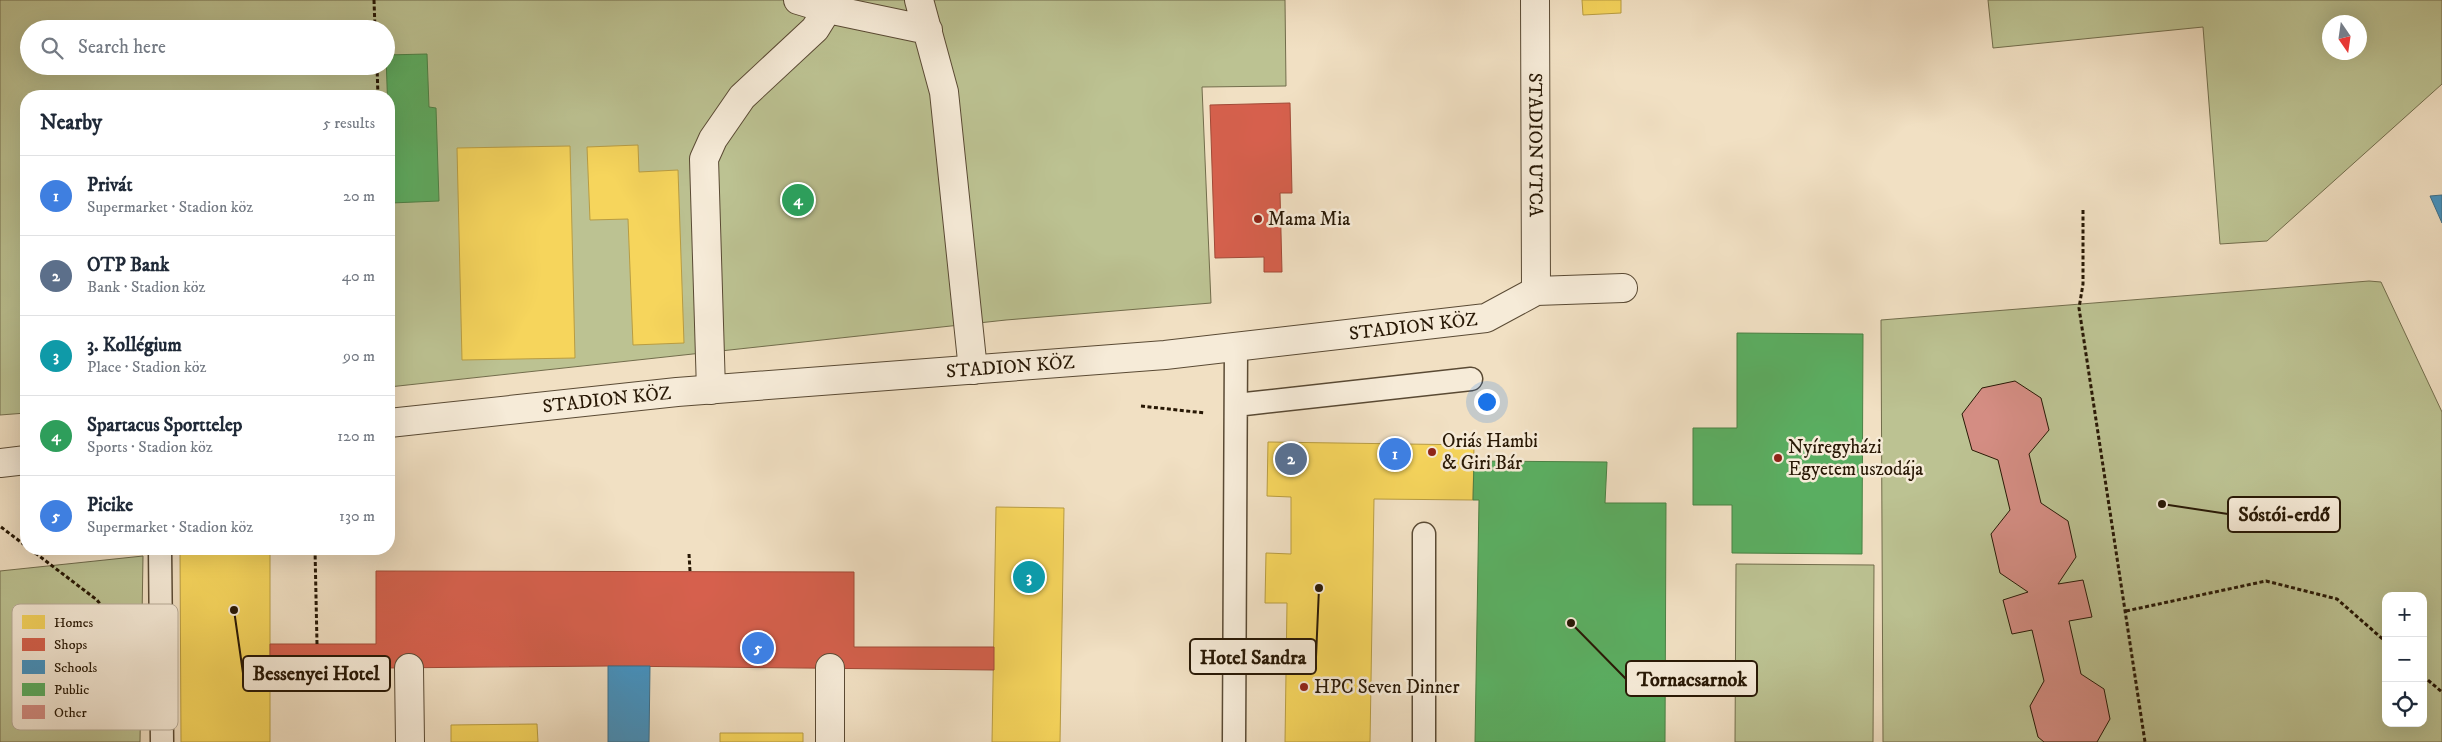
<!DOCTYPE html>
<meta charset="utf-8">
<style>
:root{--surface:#fff;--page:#f2f2f3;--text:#1f2937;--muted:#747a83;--line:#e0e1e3;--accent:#8f2418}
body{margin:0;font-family:"IM FELL DW Pica",serif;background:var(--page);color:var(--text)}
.controls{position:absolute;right:15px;bottom:15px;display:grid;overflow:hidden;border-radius:10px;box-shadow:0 5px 20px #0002}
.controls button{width:45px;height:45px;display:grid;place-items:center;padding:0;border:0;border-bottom:1px solid var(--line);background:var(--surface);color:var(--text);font:25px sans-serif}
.compass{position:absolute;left:2322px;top:15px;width:45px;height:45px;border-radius:50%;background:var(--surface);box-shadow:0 5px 20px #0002;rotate:167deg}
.you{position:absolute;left:1486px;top:401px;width:18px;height:18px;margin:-12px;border:4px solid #fff;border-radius:50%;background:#1a73e8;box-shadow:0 0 0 8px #1a73e833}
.badge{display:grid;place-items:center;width:32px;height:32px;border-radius:50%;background:var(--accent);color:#fff;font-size:16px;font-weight:700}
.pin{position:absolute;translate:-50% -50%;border:2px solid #fff;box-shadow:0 1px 5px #0006}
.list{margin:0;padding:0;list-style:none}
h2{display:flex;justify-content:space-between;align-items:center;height:65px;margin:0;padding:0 20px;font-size:21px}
h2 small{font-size:16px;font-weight:400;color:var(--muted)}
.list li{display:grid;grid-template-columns:32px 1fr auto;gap:15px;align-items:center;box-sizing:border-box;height:80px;padding:0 20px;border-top:1px solid var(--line)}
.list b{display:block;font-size:19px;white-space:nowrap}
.list p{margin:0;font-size:16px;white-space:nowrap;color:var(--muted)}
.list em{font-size:16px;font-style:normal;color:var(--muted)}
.icon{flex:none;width:28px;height:28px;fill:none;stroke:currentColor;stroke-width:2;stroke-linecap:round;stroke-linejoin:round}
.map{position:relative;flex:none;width:2442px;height:742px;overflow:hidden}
.search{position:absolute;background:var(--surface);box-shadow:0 5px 20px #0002;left:20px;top:20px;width:375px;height:55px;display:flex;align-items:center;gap:12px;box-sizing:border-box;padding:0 18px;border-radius:28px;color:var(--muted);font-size:19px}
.panel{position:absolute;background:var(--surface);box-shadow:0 5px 20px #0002;left:20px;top:90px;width:375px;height:465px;border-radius:20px}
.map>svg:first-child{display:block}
</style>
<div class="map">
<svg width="2442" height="742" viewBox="0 0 2442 742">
<rect width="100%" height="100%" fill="#f1e0c3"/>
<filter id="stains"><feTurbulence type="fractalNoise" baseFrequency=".004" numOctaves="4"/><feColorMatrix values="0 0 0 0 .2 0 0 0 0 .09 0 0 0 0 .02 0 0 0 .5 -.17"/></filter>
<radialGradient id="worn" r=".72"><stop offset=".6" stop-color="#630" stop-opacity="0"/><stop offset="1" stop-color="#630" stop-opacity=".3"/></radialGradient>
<path fill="#bcc292" stroke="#726d4c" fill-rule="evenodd" d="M0,0H1285L1286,86L1202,87L1211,303L1006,320L389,387V96H26V413L0,415ZM29,29H386V66H29Z
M1988,0H2442V84L2267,241L2220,244L2203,27L1993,48ZM2330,22H2360V52H2330Z
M2369,281L2381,282L2442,412V742H1883L1881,320ZM2386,596H2423V723H2386Z
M143,556L140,742H0V571Z
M1736,564L1874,565L1873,742H1735Z"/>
<path fill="#f6d55c" stroke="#b89c42" d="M1582,0H1621V13L1583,15Z
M638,145L639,172L678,170L684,343L633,345L628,219L590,220L587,147Z
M570,146L575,358L462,360L457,148Z
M1268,442L1474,445L1473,500L1374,499L1370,742H1285L1287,603H1265L1266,553L1291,554V497L1267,496Z
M996,507L1064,508L1060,742H992Z
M270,549V742H181L180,550Z
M537,724L538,742H451V725Z
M720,733H803V742H720Z"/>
<path fill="#d6604d" stroke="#a24a37" d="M1290,103L1292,193H1280L1282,272H1264V257L1215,258L1210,105Z
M376,571L854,572V647H994V670L608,666L270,669V644H376Z"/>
<path fill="#4393c3" stroke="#3b6e8a" d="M2442,195V223L2430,196Z
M608,666H650L649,742H608Z"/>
<path fill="#5aae61" stroke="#4b8145" d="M427,54L429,107L436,108L439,201L391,203L386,55Z
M1737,333L1863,334L1862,554L1732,553V505H1693V428H1737Z
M1474,461L1607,462L1605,503H1666L1665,742H1475L1479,500H1473Z"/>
<path fill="#d48d83" stroke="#281805" d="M2015,381L2041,398L2049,430L2029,454L2041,503L2068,521L2076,557L2058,584L2083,580L2092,617L2069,621L2081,674L2104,689L2110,719L2097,742H2044L2038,737L2030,706L2044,681L2032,630L2012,634L2003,600L2028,592L2000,573L1991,534L2010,510L1998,460L1972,450L1962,414L1982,388Z"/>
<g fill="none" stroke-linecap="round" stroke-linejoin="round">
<defs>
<path id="service" d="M1236,405L1471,379
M160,549L162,742
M1234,742L1236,347
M1424,742V534"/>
<path id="pedestrian" d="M798,0L828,9L928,30
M919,0L944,92L973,370
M711,390L704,159L713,139L742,97L815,29L833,0
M409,668L410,742
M830,668V742"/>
<g id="minor">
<path id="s1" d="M1535,0L1536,291"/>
<path id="s2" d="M389,423L677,392L1165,355L1486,318L1536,291L1623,288"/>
<path d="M0,463L26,460"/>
</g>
</defs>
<use href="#service" stroke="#5a4a34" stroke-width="25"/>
<use href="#pedestrian" stroke="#5a4a34" stroke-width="30"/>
<use href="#minor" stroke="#5a4a34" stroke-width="30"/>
<path stroke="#281805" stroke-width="3" stroke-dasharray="4 2.5" stroke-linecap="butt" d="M374,0L375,29
M377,66L378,96
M2083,210V284L2079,308L2145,742
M389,318L392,387
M1141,406L1205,413
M1,527L26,546
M30,549L97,600L129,641
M315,549L317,644
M689,554L690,571
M2126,611L2266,581L2337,599L2386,642
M2423,676L2442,692"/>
<use href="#service" stroke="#f6ebd8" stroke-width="22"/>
<use href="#pedestrian" stroke="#f6ebd8" stroke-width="28"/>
<use href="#minor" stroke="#f6ebd8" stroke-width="28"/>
</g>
<g fill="#8f2418" stroke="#f6ebd8" stroke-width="2">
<circle cx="1258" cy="219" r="5"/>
<circle cx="1432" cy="452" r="5"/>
<circle cx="1778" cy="458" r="5"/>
<circle cx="1304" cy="687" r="5"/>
</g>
<g text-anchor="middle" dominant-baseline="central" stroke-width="5" stroke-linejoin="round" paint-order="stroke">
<g font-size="19" fill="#281805" stroke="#f6ebd8">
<text stroke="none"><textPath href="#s1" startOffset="145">STADION UTCA</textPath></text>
<text stroke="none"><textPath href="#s2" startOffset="1029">STADION KÖZ</textPath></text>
<text stroke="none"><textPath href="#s2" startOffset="624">STADION KÖZ</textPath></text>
<text stroke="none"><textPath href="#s2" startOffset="219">STADION KÖZ</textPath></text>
</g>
<g font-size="19" fill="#281805" stroke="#f6ebd8" text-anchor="start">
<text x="1268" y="219">Mama Mia</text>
<text x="1442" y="441">Oriás Hambi<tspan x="1442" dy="22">&amp; Giri Bár</tspan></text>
<text x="1788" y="447">Nyíregyházi<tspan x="1788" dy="22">Egyetem uszodája</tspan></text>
<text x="1314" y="687">HPC Seven Dinner</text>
</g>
</g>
<rect x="12" y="604" width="166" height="126" rx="8" fill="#f6ebd8" stroke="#b8ac99" stroke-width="1"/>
<rect x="22" y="615" width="23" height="14" fill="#f6d55c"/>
<rect x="22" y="638" width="23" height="13" fill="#d6604d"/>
<rect x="22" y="660" width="23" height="14" fill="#4393c3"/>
<rect x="22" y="683" width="23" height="13" fill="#5aae61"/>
<rect x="22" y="705" width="23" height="14" fill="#d48d83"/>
<g font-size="14" fill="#281805">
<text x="54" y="627">Homes</text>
<text x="54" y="649">Shops</text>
<text x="54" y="672">Schools</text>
<text x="54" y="694">Public</text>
<text x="54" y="717">Other</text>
</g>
<path fill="none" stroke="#281805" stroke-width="2" d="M2162 504L2228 514M1319 588L1316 657M234 610L243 673M1571 623L1626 679"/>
<g fill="#281805" stroke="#f6ebd8" stroke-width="2">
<circle cx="2162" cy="504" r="5"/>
<circle cx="1319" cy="588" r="5"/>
<circle cx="234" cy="610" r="5"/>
<circle cx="1571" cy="623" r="5"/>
</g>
<g fill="#f6ebd8" stroke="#281805" stroke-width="2">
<rect x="2228" y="497" width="112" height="35" rx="5"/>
<rect x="1190" y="639" width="126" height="35" rx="5"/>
<rect x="243" y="656" width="147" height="35" rx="5"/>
<rect x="1626" y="661" width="131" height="35" rx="5"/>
</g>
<g font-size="20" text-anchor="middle" font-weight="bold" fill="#281805">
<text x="2284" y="521">Sóstói-erdő</text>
<text x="1253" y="664">Hotel Sandra</text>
<text x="316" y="680">Bessenyei Hotel</text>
<text x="1692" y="686">Tornacsarnok</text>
</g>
<rect width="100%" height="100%" filter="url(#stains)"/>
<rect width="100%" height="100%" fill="url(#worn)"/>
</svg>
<div class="controls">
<button>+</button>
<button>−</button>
<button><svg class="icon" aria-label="locate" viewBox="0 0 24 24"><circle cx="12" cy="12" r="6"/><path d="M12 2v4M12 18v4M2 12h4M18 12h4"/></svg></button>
</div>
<svg class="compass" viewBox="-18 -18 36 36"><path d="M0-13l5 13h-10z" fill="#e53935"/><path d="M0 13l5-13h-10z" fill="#747a83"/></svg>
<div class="you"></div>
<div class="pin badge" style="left:1395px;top:454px;background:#3f7fe0">1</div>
<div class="pin badge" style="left:1291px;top:459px;background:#5c6f8a">2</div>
<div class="pin badge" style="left:1029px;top:577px;background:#0f9aa8">3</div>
<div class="pin badge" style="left:798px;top:200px;background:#2e9e5b">4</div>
<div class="pin badge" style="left:758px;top:648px;background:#3f7fe0">5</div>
<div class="search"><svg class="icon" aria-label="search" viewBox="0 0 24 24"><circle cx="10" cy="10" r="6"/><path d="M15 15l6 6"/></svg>Search here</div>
<section class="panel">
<h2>Nearby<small>5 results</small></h2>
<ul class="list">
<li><span class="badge" style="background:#3f7fe0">1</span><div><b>Privát</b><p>Supermarket · Stadion köz</p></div><em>20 m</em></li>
<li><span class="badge" style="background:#5c6f8a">2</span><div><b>OTP Bank</b><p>Bank · Stadion köz</p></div><em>40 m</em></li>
<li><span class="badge" style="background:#0f9aa8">3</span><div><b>3. Kollégium</b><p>Place · Stadion köz</p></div><em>90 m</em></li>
<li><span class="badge" style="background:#2e9e5b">4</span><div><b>Spartacus Sporttelep</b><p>Sports · Stadion köz</p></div><em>120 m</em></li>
<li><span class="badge" style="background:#3f7fe0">5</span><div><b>Picike</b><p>Supermarket · Stadion köz</p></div><em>130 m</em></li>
</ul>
</section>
</div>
